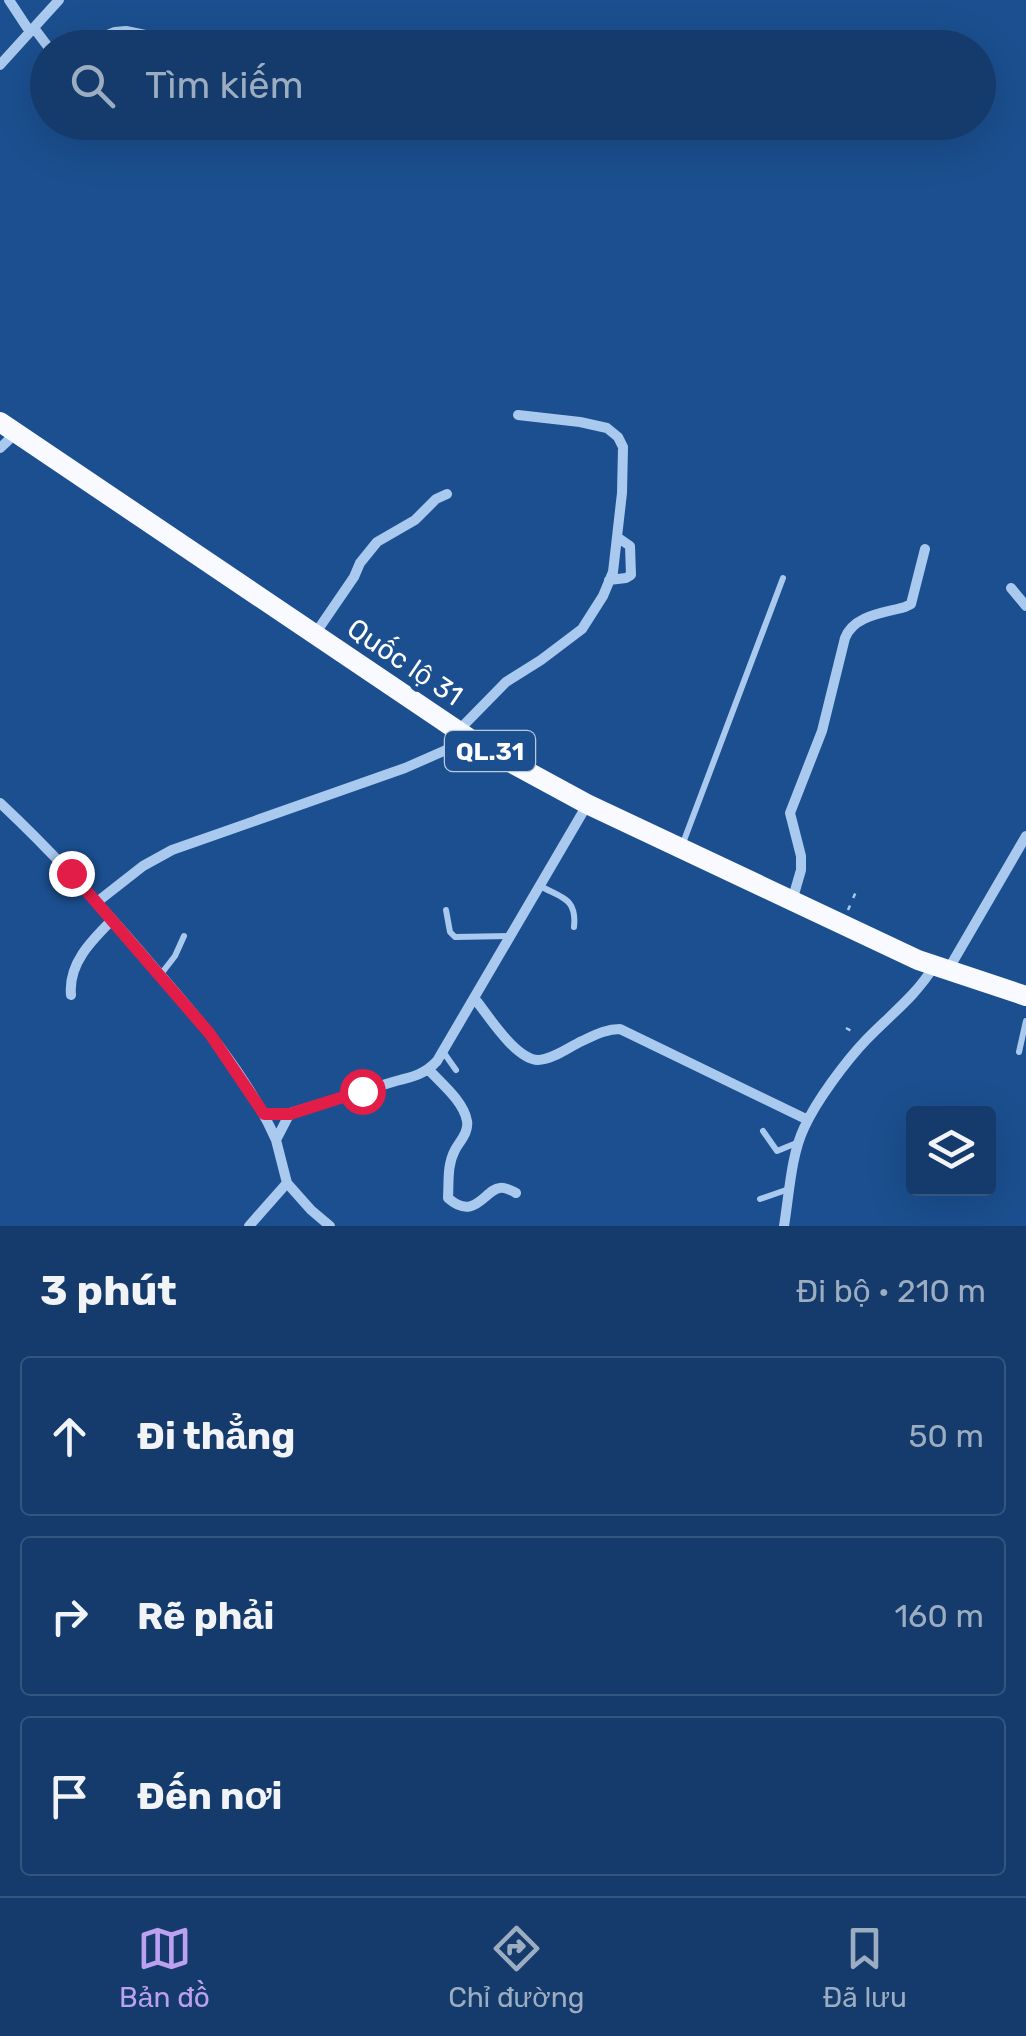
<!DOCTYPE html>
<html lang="vi">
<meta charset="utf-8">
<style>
:root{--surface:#143b6b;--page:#214673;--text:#f1f3f6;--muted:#9dadc1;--line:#33557e;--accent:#bca0f2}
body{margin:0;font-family:Rubik,sans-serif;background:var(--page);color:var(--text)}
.controls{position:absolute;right:30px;bottom:30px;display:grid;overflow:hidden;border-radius:10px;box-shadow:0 10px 40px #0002}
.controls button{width:90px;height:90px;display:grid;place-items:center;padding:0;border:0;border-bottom:2px solid var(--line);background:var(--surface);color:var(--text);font:50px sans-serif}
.stop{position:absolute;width:30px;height:30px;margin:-22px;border:8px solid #e11d48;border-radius:50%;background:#fff}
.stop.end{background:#e11d48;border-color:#fff;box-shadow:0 2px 10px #0008}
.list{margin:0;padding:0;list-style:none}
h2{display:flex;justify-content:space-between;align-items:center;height:130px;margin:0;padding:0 40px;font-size:42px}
h2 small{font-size:32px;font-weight:400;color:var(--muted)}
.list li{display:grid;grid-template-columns:65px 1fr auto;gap:30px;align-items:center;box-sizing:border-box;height:160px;margin:0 20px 20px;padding:0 20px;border:2px solid var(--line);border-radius:10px}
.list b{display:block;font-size:38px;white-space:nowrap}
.list em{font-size:32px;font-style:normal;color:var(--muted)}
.icon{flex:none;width:55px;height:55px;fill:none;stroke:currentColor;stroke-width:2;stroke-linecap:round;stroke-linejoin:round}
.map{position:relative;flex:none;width:1026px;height:1226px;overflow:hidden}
.search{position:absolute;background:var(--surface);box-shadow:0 10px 40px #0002;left:30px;right:30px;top:30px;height:110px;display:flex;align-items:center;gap:25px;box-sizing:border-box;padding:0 35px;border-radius:55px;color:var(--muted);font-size:38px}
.sheet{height:670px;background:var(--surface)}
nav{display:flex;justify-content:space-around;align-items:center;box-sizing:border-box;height:140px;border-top:2px solid var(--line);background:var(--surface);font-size:28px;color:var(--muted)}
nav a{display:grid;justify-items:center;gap:5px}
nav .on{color:var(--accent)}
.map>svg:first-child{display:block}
</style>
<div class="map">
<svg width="1026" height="1226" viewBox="0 0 1026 1226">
<rect width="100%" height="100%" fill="#1b4f8f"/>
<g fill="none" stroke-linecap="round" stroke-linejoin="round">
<path stroke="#a9c9ee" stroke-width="2.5" stroke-dasharray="5 8" stroke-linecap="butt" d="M848,910L858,887
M846,1028L857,1034"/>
<path stroke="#a9c9ee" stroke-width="6" d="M683,843L783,578
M540,886C562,898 577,898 574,927
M446,910L450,932L455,937L509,936
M161,974L175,956L184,936
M1019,1052L1026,1021
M444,1053L456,1070
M763,1131L777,1151L799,1142
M760,1199L789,1189"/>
<path stroke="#a9c9ee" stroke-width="10" d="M9,0L30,32
M34,28L49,48
M75,48L115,32L126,31L189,44L196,48
M0,65L59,0
M0,448L16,433
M609,580L626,578L631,575L630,546L617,537
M1011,588L1026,606
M315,634L354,577L360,563L377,542L415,520L436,499L447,494
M459,730L506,682L541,660L582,629L603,596L613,572L622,493L623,447L618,437L607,428L580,422L518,415
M0,803C55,854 104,909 152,965C199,1019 247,1074 276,1140L290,1113L396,1081C413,1077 425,1074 437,1061L587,805
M792,901L801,870V856L790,813L822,731L845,638C854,615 884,613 905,607L911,604L925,549
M97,902L143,866L172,850L405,768L446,750L464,736
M948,970L1026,836
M71,995C68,964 91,941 112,920
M475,999C488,1015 515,1059 538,1060C552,1060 569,1047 582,1041C595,1035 606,1029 620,1029L808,1120
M429,1070C442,1084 464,1102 467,1121C469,1132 460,1141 455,1150C447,1165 449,1181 448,1198C475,1222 485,1189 500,1188C504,1187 513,1191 516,1193
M276,1140L287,1183L311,1210L330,1226
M249,1226L287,1183
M784,1226C789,1196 791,1155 804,1128C816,1101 846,1061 866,1040C890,1015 916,996 934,966"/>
<path stroke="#f8faff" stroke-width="20" d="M0,422L482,747L587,804L918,960L1026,996"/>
</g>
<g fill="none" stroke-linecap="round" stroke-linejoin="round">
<path stroke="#e11d48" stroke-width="12" d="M71,873L210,1034L264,1114H290L362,1091"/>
</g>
<g text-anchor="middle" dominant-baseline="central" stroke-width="10" stroke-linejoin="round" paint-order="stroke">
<rect fill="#1b4f8f" stroke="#bbcadd" stroke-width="2.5" x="445" y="731" width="90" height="40" rx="8"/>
<g font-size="25" font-weight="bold" fill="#fff">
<text x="490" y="751">QL.31</text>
</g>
<g font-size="28" fill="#fff" stroke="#1b4f8f">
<text transform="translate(405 662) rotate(34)">Quốc lộ 31</text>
</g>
</g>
</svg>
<div class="controls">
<button><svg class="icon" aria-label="layers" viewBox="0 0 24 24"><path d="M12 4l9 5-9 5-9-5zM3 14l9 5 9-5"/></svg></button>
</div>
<div class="stop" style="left:362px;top:1091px"></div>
<div class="stop end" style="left:71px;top:873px"></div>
<div class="search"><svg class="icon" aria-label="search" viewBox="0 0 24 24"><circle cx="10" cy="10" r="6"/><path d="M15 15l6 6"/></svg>Tìm kiếm</div>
</div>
<section class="sheet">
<h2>3 phút<small>Đi bộ · 210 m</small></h2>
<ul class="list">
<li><svg class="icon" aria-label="ahead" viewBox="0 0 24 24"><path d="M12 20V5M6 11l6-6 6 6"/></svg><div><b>Đi thẳng</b></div><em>50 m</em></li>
<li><svg class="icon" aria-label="right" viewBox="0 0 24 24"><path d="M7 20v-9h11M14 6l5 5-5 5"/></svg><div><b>Rẽ phải</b></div><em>160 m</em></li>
<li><svg class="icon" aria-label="arrive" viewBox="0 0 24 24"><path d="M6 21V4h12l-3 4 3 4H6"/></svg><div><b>Đến nơi</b></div></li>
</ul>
</section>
<nav>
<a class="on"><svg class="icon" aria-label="map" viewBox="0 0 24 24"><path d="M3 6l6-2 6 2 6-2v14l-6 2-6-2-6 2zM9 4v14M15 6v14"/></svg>Bản đồ</a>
<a><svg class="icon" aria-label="directions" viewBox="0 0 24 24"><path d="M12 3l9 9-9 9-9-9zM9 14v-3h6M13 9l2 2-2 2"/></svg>Chỉ đường</a>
<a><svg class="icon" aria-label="saved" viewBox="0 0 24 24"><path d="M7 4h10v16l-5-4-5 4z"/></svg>Đã lưu</a>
</nav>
